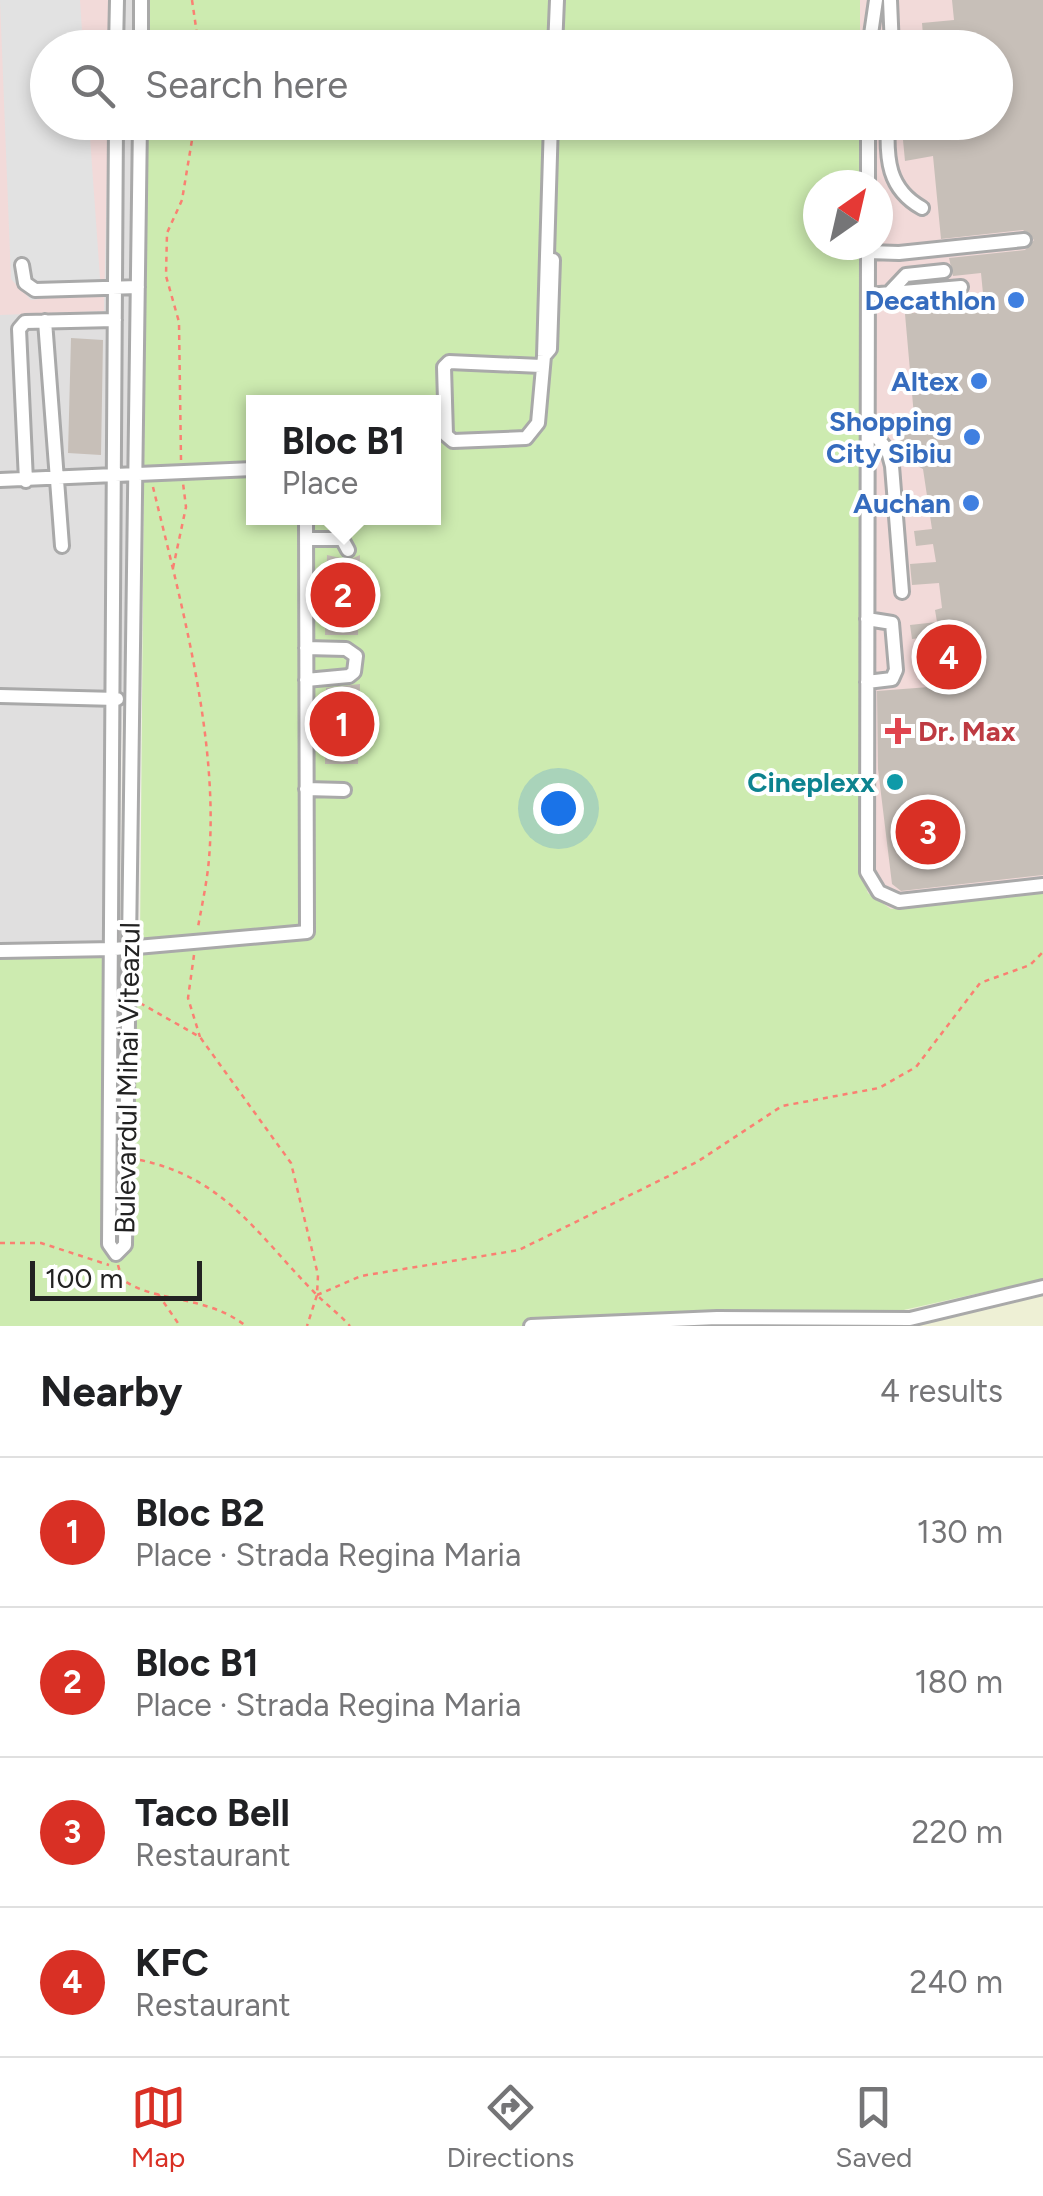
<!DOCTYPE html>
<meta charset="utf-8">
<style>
:root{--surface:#fff;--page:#f6f6f6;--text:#202124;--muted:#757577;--line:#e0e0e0;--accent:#d93025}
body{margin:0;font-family:Figtree,sans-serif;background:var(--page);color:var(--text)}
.compass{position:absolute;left:803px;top:170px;width:90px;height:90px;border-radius:50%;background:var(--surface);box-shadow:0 5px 15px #0003;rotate:34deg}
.scale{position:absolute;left:30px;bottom:25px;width:172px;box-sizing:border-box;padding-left:10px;border:5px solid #222;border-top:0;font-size:28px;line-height:35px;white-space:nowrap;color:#222;-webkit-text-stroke:8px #fff;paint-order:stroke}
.you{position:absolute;left:558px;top:808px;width:35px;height:35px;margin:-25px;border:8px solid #fff;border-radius:50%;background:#1a73e8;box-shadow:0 0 0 15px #1a73e833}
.badge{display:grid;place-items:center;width:65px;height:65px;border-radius:50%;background:var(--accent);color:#fff;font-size:32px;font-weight:700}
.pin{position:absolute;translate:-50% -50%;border:5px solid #fff;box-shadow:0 2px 10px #0006}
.popup{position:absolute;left:246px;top:395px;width:195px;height:130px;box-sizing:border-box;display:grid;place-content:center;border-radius:0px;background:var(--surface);filter:drop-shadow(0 2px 8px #0005);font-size:32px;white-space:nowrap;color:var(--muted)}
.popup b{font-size:38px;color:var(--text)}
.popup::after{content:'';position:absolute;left:50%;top:100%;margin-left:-20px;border:20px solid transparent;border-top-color:var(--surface)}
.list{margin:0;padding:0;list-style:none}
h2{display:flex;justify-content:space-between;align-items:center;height:130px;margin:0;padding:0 40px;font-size:42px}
h2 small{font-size:32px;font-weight:400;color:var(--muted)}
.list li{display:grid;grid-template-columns:65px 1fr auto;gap:30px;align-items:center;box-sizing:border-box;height:150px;padding:0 40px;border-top:2px solid var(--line)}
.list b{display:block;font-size:38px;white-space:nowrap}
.list p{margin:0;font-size:32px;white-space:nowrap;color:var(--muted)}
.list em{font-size:32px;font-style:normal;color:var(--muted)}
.icon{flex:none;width:55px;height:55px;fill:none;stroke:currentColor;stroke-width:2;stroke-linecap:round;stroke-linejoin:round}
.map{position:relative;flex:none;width:1043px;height:1326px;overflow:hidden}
.search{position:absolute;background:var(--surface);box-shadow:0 5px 15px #0003;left:30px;right:30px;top:30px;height:110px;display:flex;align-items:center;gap:25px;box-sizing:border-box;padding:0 35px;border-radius:55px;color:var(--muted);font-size:38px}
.sheet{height:730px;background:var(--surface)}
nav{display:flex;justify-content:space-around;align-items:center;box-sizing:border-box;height:140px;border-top:2px solid var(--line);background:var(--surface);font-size:28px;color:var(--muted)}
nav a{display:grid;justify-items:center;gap:5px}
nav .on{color:var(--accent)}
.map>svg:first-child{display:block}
</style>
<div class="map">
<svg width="1043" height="1326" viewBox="0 0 1043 1326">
<rect width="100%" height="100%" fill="#f2efe9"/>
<path fill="#e0dfdf" d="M0,0H134L135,47L48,48V122L136,123L139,210L115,941L0,945Z"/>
<path fill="#f2dad9" d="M0,0H110L109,47L48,48V122L108,123L104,311L0,315Z
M860,0H1043V892L891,909L868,893L863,881L862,245H878V185H861V123L996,122V48L860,47Z"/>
<path fill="#eef0d5" d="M1043,1279V1326H832Z"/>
<path fill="#cdebb0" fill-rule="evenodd" d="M149,0H860V47L148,48Z
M147,123H861V185H818V245H862L861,870L868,893L891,909L1043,892V1279L832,1326H0V945L140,940ZM253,402H433V518H253Z"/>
<path fill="#e2e2e2" d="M0,0H80L83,47L48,48V122L89,123L101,292L31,300L11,279Z"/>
<path fill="#c7bfb8" d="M952,0H1043V875L901,891L892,884L878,769L877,691L942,686L938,636L912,639L910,625L937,622L935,610L942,608L939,583L912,585L910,564L936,562L933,544L916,546L914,531L932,529L923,469L902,458L898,417L914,416L905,314L984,304L981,273L953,276L949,258L1025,250L1034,240L1023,230L941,239L933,156L905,161L903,140L916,139L915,125L996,122V48H924L922,23L954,20Z
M71,338L103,340L101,455L68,453Z
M327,555L349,560L360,555L358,635H325Z
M360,684L358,764H325L326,688Z"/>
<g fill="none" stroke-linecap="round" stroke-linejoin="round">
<defs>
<path id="minor" d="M890,0L892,48
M116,48L117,0
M141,48V0
M555,48L557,0
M869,48L876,0
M116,122L109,1244L116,1254L125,1245L140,122
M888,122C886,159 888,189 922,208
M868,185V122
M868,245L867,872L879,892L899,901L1043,885
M868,252L899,253L1024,240
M22,265L25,283L35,290L138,287
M890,292L906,275L944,271
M868,295L961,287
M45,321L62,546
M544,356L550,349L553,260
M541,366L449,362L444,367L446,435L453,441L526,438L538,423L544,356L551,122
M869,427L888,451L892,466L902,592
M0,480L253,469
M26,481L19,329L25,322L115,320
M306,539H342L348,550
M306,680L349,676L354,672L356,656L346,649L306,648
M867,682L892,679L896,670L892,623L867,619
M0,696L117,699
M306,789L344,790
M0,951L114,949L307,932L306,518
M531,1326L717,1318L910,1319L1043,1287"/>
</defs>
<use href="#minor" stroke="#a9a9a9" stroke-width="18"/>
<path stroke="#fa8072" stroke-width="2.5" stroke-dasharray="5 5" stroke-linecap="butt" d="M192,0L199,48
M181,460L179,322L166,276L167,233L182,200L195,122
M153,487C181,603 219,739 209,859C207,882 202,905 198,927
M173,568L186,507L183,483
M194,955L188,998L200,1037
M140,1003L200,1037L291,1163L318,1275L317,1295L307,1326
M140,1160C226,1178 259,1237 316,1294C327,1305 339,1314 350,1326
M0,1243H41L109,1265
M118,1265L122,1279C153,1303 205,1294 246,1326
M158,1294L180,1326
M317,1295L361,1276L519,1250L697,1162L782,1106L879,1088L916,1067L980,983L1030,965L1043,952"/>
<use href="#minor" stroke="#fff" stroke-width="12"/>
</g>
<g fill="#3f7fe0" stroke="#fff" stroke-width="4">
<circle cx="1016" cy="300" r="10"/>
<circle cx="979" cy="381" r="10"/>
<circle cx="972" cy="437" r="10"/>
<circle cx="971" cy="503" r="10"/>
</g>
<path fill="#e0444e" stroke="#fff" stroke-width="4" d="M893 716h10v10h10v10h-10v10h-10v-10h-10v-10h10z"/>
<circle fill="#0f9aa8" stroke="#fff" stroke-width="4" cx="895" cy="782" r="10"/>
<g text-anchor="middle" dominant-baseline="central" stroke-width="8" stroke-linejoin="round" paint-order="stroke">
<g font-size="28" font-weight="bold" fill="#366cbe" stroke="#fff" text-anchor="end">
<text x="996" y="300">Decathlon</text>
<text x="959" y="381">Altex</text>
<text x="952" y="421">Shopping<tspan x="952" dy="32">City Sibiu</tspan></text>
<text x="951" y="503">Auchan</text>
</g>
<g font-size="28" font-weight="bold" fill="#be3a42" stroke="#fff" text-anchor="start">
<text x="918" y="731">Dr. Max</text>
</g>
<g font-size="28" font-weight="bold" fill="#0d838f" stroke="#fff" text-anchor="end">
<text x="875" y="782">Cineplexx</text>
</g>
<g font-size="28" fill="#222" stroke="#fff">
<text transform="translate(127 1078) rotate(-89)">Bulevardul Mihai Viteazul</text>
</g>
</g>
</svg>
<svg class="compass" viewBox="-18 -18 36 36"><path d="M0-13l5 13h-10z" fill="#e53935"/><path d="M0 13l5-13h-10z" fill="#757577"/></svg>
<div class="scale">100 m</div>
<div class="you"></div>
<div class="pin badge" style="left:342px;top:724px">1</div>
<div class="pin badge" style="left:343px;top:595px">2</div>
<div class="popup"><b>Bloc B1</b>Place</div>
<div class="pin badge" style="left:928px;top:832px">3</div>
<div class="pin badge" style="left:949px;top:657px">4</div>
<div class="search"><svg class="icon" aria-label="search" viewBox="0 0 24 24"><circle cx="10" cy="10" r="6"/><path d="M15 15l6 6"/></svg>Search here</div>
</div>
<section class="sheet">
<h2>Nearby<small>4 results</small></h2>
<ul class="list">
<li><span class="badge">1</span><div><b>Bloc B2</b><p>Place · Strada Regina Maria</p></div><em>130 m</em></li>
<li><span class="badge">2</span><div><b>Bloc B1</b><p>Place · Strada Regina Maria</p></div><em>180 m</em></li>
<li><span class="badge">3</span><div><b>Taco Bell</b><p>Restaurant</p></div><em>220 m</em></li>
<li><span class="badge">4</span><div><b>KFC</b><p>Restaurant</p></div><em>240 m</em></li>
</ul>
</section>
<nav>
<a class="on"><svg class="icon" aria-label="map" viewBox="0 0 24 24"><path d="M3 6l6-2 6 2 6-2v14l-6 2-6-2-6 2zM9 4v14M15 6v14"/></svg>Map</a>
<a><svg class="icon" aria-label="directions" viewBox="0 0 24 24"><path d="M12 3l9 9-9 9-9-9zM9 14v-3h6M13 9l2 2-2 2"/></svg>Directions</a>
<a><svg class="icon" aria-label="saved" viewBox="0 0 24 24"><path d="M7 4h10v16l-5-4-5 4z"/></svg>Saved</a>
</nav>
